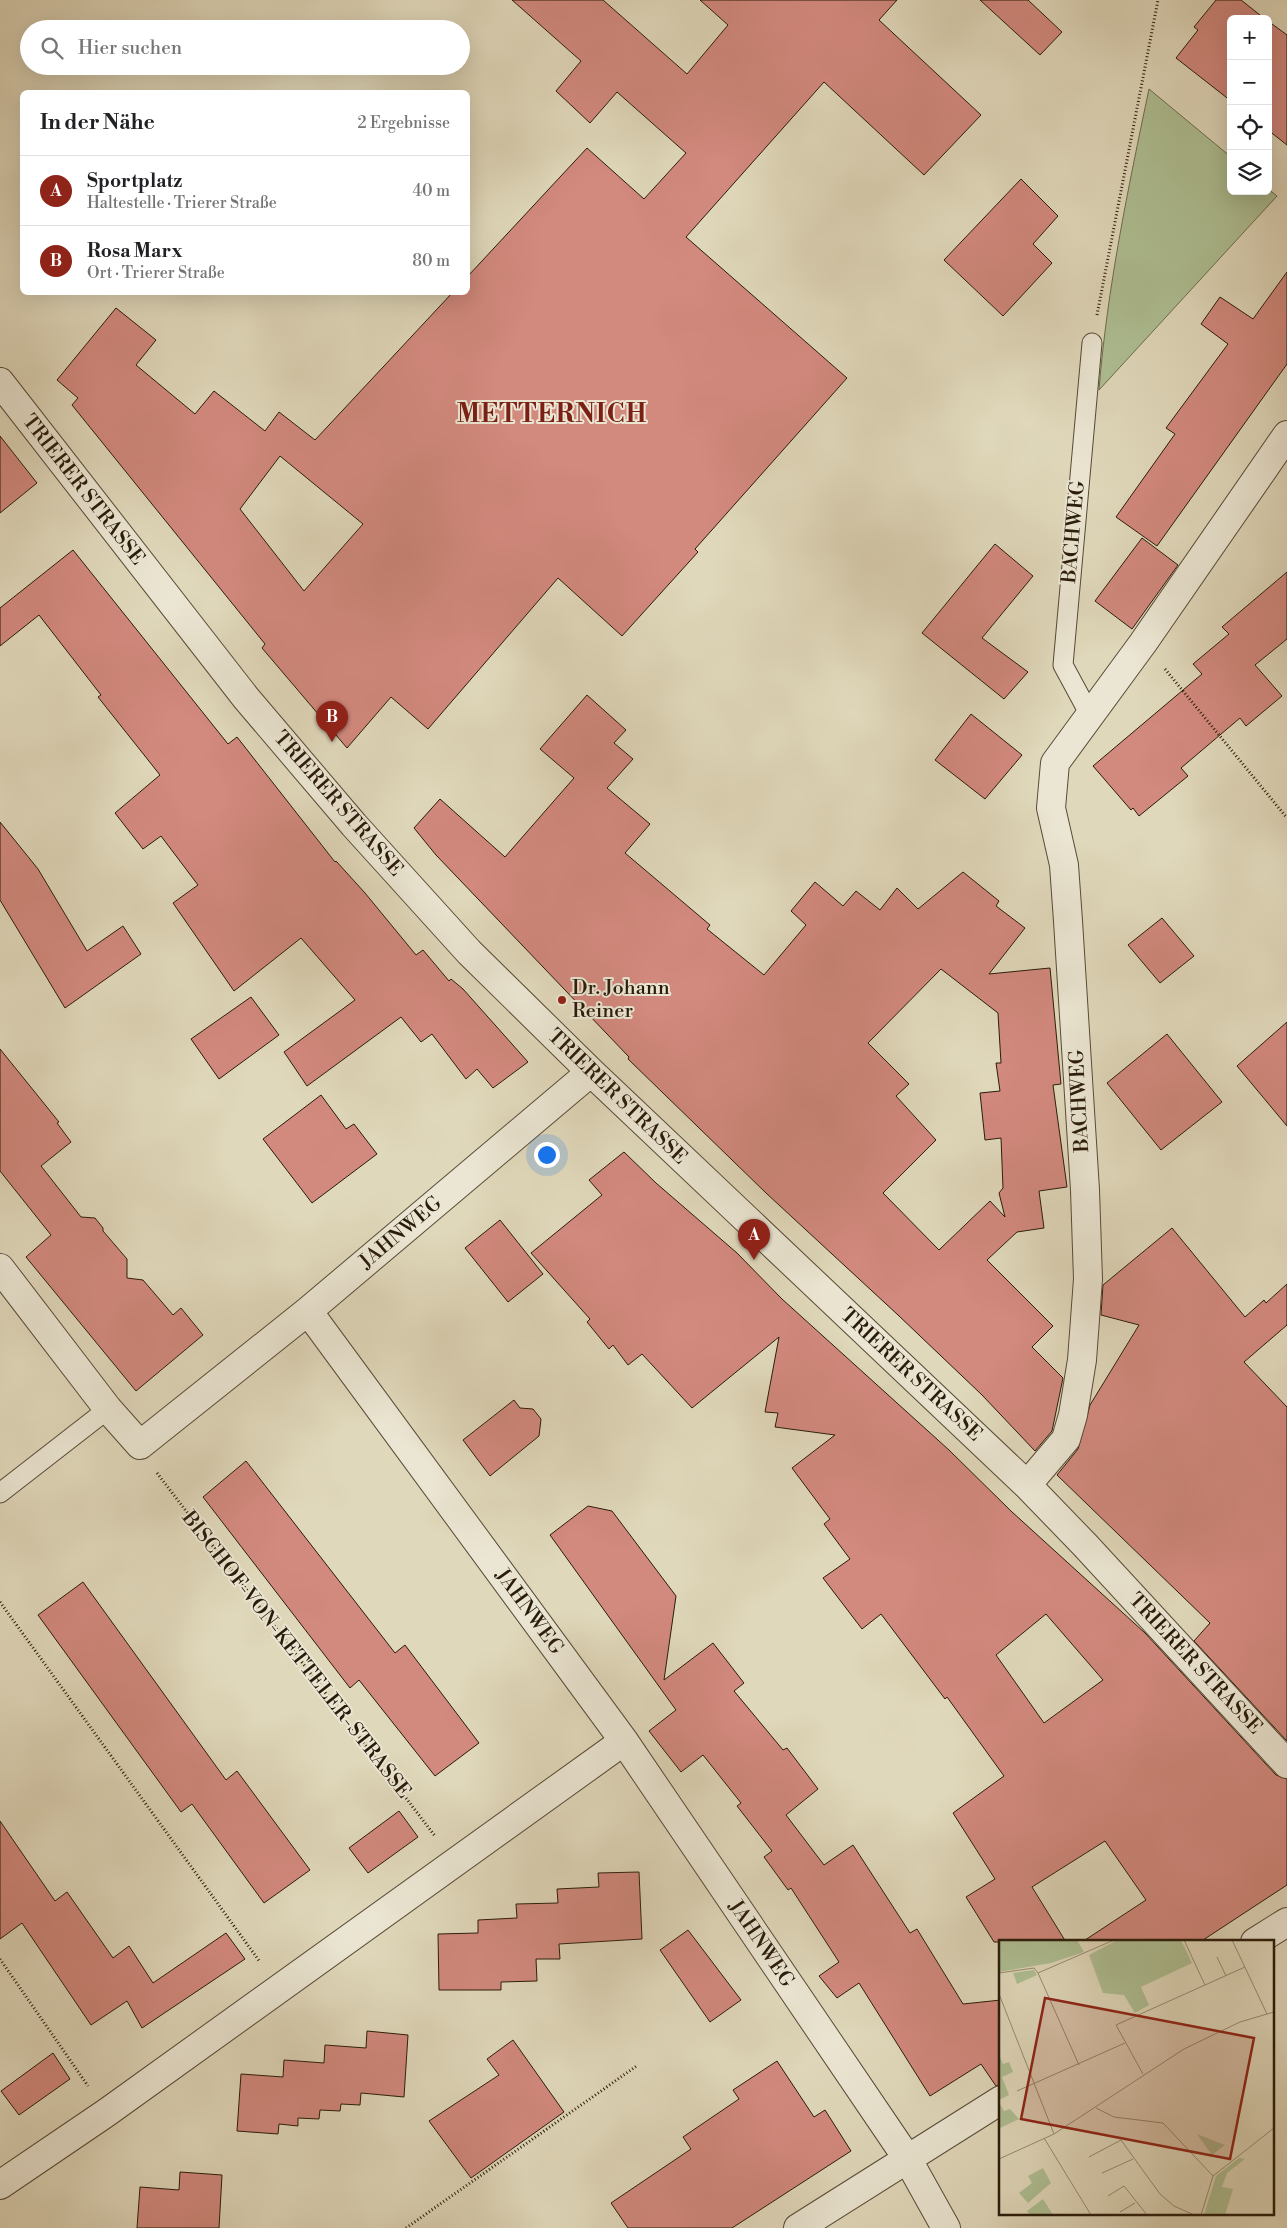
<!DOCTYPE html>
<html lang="de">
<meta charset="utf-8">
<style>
:root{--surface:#fff;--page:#f6f6f6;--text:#202124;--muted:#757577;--line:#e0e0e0;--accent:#8f2418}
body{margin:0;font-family:"Libre Bodoni",serif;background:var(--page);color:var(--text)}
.controls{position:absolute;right:15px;top:15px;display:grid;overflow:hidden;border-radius:8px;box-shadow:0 5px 20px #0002}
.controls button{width:45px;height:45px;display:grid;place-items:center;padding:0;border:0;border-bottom:1px solid var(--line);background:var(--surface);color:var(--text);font:25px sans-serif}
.you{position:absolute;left:546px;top:1154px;width:18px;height:18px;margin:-12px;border:4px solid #fff;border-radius:50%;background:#1a73e8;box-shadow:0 0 0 8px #1a73e833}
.badge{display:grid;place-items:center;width:32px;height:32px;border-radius:50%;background:var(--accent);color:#fff;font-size:16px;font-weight:700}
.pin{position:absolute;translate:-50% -41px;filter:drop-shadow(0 1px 2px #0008)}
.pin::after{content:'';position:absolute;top:26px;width:18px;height:15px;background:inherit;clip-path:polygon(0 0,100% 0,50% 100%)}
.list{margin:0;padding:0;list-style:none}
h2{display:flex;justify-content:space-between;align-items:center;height:65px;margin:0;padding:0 20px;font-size:21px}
h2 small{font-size:16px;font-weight:400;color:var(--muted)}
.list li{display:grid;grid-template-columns:32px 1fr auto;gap:15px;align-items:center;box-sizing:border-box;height:70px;padding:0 20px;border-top:1px solid var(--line)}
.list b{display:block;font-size:19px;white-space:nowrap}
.list p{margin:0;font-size:16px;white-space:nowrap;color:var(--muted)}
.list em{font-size:16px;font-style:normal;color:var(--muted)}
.icon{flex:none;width:28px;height:28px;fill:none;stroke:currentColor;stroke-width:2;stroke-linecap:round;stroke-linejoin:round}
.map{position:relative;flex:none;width:1287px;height:2228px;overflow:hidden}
.search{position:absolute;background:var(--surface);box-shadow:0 5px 20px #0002;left:20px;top:20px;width:450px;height:55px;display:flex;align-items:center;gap:12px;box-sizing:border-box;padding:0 18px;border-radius:28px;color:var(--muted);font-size:19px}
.panel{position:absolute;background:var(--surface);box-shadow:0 5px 20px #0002;left:20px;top:90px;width:450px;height:205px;border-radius:8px}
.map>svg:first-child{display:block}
</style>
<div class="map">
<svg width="1287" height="2228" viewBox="0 0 1287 2228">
<rect width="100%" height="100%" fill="#e0d8bb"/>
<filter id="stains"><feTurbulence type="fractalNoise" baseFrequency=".004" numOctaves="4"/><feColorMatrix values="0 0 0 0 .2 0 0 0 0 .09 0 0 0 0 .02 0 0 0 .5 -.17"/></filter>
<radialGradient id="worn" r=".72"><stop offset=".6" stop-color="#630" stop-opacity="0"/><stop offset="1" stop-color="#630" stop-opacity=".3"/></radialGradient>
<path fill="#aebf93" stroke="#6c6d4e" d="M1149,89L1231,157V191H1268V189L1277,196L1099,390C1107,289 1128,189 1149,89Z"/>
<path fill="#d2897e" stroke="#291b0a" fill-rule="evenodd" d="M512,0H603L687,74L728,25L700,0H897L879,20L981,115L924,175L824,82L686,237L847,378L695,549L698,552L622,636L558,578L428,729L391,697L347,748L262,648L265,644L72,405L78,398L57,380L116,308L156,340L136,365L195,414L214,391L265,431L279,412L315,440L453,292H468V276L587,148L644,199L686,153L617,92L590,123L556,91L581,61ZM280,456L363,524L304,591L240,509Z
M980,0H1028L1062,32L1040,55Z
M1216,0H1241L1265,19H1231V101L1176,58L1198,30L1194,27Z
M1268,21L1287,35V145L1268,130Z
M1021,179L1058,216L1033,244L1052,263L1003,316L944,260Z
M1287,272V364L1157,546L1116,517L1175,434L1166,428L1228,344L1201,324L1220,297L1253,319Z
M0,436L37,483L0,513Z
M1142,538L1178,565L1132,629L1095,601Z
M995,544L1033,576L982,638L1028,672L1004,699L922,633Z
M73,550L228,744L237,737L335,862L336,861L365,893L416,955L423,950L449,981L451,979L463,989L528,1062L493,1088L477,1069L466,1079L432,1034L421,1042L401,1017L307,1086L284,1052L355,1000L301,938L234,991L173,903L198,885L161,836L143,849L115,813L160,775L98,697L101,695L39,615L0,646V608Z
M1287,572V639L1255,665L1282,696L1246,726L1240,718L1181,768L1188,776L1139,816L1133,808L1131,810L1093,766L1202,674L1193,664L1229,634L1222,627Z
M587,695L626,730L614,743L633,759L607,788L650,824L625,853L710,925L707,929L764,975L806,925L791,911L815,882L843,906L856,891L880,910L897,888L918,909L963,872L999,901L996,906L1025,928L989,974L1050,968L1061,1084L1053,1085L1067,1187L1039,1191L1044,1228L1017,1232L987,1260L1053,1326L1032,1347L1063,1378L1052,1431L1035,1451L982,1395L898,1315L766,1193L628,1059L629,1057L436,855L414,828L440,799L505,857L574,778L540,749ZM941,969L998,1013L1001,1063H996L1000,1091L980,1093L985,1140L1001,1138L1003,1188L999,1193L1005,1217L990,1201L939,1250L883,1193L936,1140L896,1096L909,1084L868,1043Z
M971,714L1022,755L985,799L935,760Z
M0,822L38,869L87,951L123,926L141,954L65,1008L0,900Z
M1162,918L1194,956L1160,983L1128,945Z
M251,997L279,1035L219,1079L191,1039Z
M1287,1022V1126L1237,1066Z
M1167,1034L1222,1102L1161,1150L1107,1083Z
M0,1049L59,1122L57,1123L71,1142L41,1166L81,1217L95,1218L103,1228V1231L127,1259V1278L143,1280L173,1315L181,1308L203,1335L136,1391L26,1257L51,1235L0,1171Z
M321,1095L346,1129L354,1124L377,1154L312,1203L263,1139Z
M624,1152L656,1183L737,1253L782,1299L949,1450L1011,1511L1145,1633L1276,1775L1287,1779V1885L1200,1942H1082L1146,1900L1105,1841L1032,1887L1066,1942H994L966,1897L995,1879L953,1813L1004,1776L947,1697L945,1699L881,1614L862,1629L823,1578L850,1559L824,1524L830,1519L792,1468L835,1435L775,1427L778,1413L765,1412L779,1337L692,1408L642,1354L628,1365L613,1345L609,1349L587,1322L590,1319L531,1253L602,1195L589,1180ZM1046,1614L1103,1680L1044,1723L996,1655Z
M500,1220L543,1274L508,1302L465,1248Z
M1172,1228L1245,1317L1264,1300L1266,1303L1287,1284V1325L1244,1362L1287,1407V1741L1194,1641L1210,1623L1057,1475L1078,1449L1090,1405L1139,1325L1101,1315L1103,1285Z
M514,1400L520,1408L533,1409L541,1419L539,1436L490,1476L463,1440Z
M246,1461L395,1653L405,1645L479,1743L435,1776L359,1680L350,1688L203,1497Z
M588,1506L612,1511L676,1596L664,1680L713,1643L744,1683L734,1691L783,1750L787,1748L818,1789L786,1815L824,1865L853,1845L910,1933L917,1929L963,2004L1001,2000V2084L996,2086L981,2064L930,2096L859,1983L837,1998L819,1976L839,1962L791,1888L788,1890L764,1857L772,1851L737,1806L741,1803L703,1755L681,1772L649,1731L676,1710L550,1535Z
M83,1582L226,1780L237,1771L310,1870L264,1903L192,1804L181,1812L38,1615Z
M399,1811L418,1837L368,1873L349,1848Z
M0,1821L55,1901L67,1892L113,1958L129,1946L153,1983L226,1933L245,1959L142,2028L127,2001L91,2025L22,1923L0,1939Z
M639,1872L642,1939L559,1944L560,1959H536L537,1981L501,1982V1990H439L438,1934L478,1933V1920L517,1918L516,1904L558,1903L557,1889L599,1887L598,1873Z
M688,1930L741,2000L710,2022L660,1950Z
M367,2031L408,2035L404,2097L361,2093L360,2105L341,2104L340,2111L320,2110L319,2119L298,2118V2126L279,2124L278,2134L237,2131L241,2074L283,2077L284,2060L324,2063L325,2045L366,2048Z
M513,2040L564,2112L471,2178L429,2121L499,2075L487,2059Z
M53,2053L70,2079L19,2115L1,2091Z
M777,2061L814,2117L825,2110L851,2151L732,2228H628L611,2203L691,2149L683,2137L739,2099L733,2090Z
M180,2172L222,2175L219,2228H137L140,2187L179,2190Z"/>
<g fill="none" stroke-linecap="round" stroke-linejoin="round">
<defs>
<path id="service" d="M1090,715L1063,665L1092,343
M0,1493L108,1409"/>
<path id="minor" d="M0,382L246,698L354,825L469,952L591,1072L1027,1485L1085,1545L1287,1764
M0,1268L108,1409L140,1445L308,1311L591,1072
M308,1311L624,1741L907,2158L946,2228
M1027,1485L1066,1439L1073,1415L1082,1360L1088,1279L1085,1190L1068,921L1064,865L1051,808L1055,763L1143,643L1287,435
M1255,1942L1287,1922
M0,2185L106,2113L624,1741
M798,2228L1001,2100"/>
</defs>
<use href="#service" stroke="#574a36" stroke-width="21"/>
<use href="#minor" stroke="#574a36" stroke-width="30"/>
<path stroke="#291b0a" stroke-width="3" stroke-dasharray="1 2.5" stroke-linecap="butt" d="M1097,315L1158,0
M1165,669L1287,818
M157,1473L435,1836
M0,1602L260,1962
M0,1959L88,2086
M406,2228L638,2065"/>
<use href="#service" stroke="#ebe6d3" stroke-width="19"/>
<use href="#minor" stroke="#ebe6d3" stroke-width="28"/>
</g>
<circle fill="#8f2418" stroke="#ebe6d3" stroke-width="2" cx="562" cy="1000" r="5"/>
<g text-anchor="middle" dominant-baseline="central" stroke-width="4" stroke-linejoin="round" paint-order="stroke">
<g font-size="20" fill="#291b0a" stroke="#ebe6d3">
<text transform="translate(83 490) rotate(52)">TRIERER STRASSE</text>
<text transform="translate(1074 532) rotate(-85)">BACHWEG</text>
<text transform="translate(338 804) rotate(49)">TRIERER STRASSE</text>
<text transform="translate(617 1097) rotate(44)">TRIERER STRASSE</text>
<text transform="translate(1080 1101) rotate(-93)">BACHWEG</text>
<text transform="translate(401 1233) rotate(-40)">JAHNWEG</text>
<text transform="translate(911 1375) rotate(43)">TRIERER STRASSE</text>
<text transform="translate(529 1612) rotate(54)">JAHNWEG</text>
<text transform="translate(296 1655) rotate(52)">BISCHOF-VON-KETTELER-STRASSE</text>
<text transform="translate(1195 1664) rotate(47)">TRIERER STRASSE</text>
<text transform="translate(761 1944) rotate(56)">JAHNWEG</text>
</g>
<g font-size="20" fill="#291b0a" stroke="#ebe6d3" text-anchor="start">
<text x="572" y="988">Dr. Johann<tspan x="572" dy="23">Reiner</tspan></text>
</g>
<g font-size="25" font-weight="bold" letter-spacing="1" fill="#7a1f14" stroke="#ebe6d3">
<text x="552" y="414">METTERNICH</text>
</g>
</g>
<g transform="translate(999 1940)">
<rect width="275" height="275" fill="#e0d8bb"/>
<path d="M0,0H78L85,12L52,23L0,32ZM118,0H182L193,23L142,47L150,65L136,73L125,55L104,53L90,15ZM35,30L38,35L18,44L14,33ZM0,115L4,124L10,122L14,132L3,137L10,155L0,160ZM0,162L5,171L11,169L20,179L1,188ZM198,194L203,196L226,205L213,215ZM240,218L246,219L228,233L223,247L234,249L226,275H205L217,236ZM44,228L52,243L29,263L20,253L33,243L29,236ZM44,259L54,275H31L28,271Z" fill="#aebf93"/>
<path fill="none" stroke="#978c74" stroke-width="1" d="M185,0L206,45M233,0L268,74M218,17L227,36M0,33L35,28L39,33L80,125M39,33L115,0M0,54L55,194M144,134L117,85L246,27M18,151L126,103M97,168L115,177L164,183L214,236M45,198L92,275M90,217L122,200L161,254L175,266L195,275M0,219L55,194L185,109L241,82L275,72M103,233L134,219M214,236L275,188M109,256L125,246L148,275M121,272L136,263M202,275L214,236"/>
<path fill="#8f2418" fill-opacity="0.15" stroke="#8f2418" stroke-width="2.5" d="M46,58L255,98L231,219L22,179Z"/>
<rect width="275" height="275" fill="none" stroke="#291b0a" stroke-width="2.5"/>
</g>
<rect width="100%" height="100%" filter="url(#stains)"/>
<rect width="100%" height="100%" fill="url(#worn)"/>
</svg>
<div class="controls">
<button>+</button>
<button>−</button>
<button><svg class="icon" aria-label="locate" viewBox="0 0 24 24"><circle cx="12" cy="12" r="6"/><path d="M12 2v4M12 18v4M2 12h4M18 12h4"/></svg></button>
<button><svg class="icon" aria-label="layers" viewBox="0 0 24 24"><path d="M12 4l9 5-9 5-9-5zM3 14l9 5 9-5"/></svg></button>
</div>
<div class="you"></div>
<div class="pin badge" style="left:754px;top:1260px">A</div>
<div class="pin badge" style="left:332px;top:742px">B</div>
<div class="search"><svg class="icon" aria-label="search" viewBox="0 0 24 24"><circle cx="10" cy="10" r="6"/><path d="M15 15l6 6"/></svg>Hier suchen</div>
<section class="panel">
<h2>In der Nähe<small>2 Ergebnisse</small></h2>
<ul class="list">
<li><span class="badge">A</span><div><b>Sportplatz</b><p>Haltestelle · Trierer Straße</p></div><em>40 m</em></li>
<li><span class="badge">B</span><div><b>Rosa Marx</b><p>Ort · Trierer Straße</p></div><em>80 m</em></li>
</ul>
</section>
</div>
